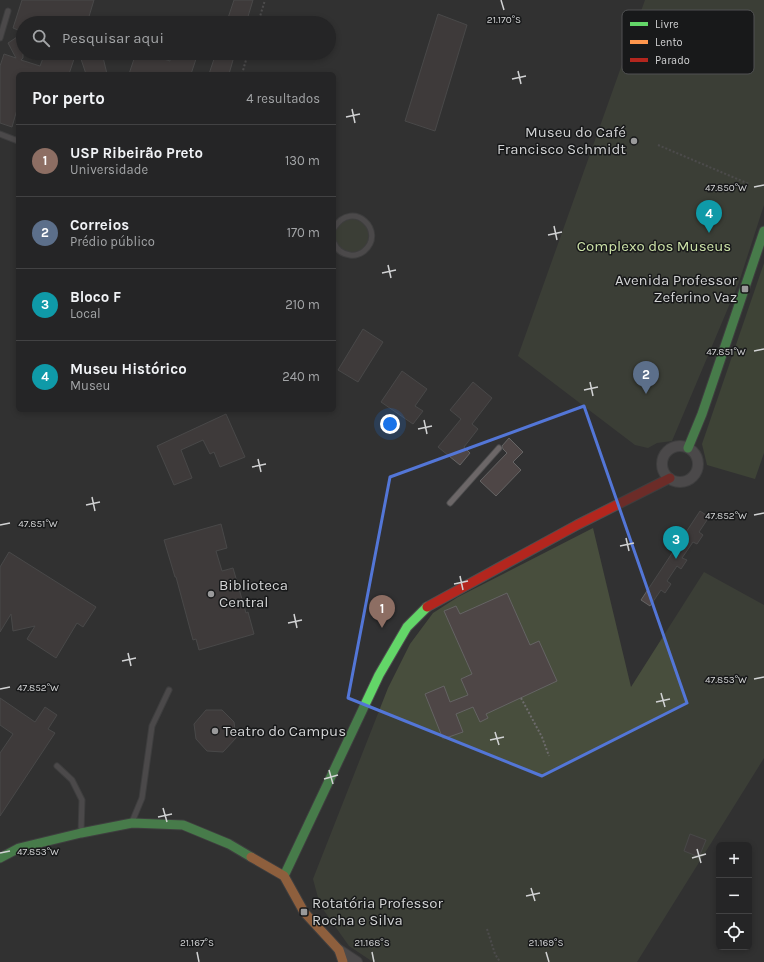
<!DOCTYPE html>
<html lang="pt">
<meta charset="utf-8">
<style>
:root{--surface:#252526;--page:#313132;--text:#f1f3f6;--muted:#a3a5a7;--line:#424243;--accent:#95b2f1}
body{margin:0;font-family:Karla,sans-serif;background:var(--page);color:var(--text)}
.controls{position:absolute;right:12px;bottom:12px;display:grid;overflow:hidden;border-radius:6px;box-shadow:0 2px 6px #0003}
.controls button{width:36px;height:36px;display:grid;place-items:center;padding:0;border:0;border-bottom:1px solid var(--line);background:var(--surface);color:var(--text);font:20px sans-serif}
.you{position:absolute;left:390px;top:424px;width:14px;height:14px;margin:-10px;border:3px solid #fff;border-radius:50%;background:#1a73e8;box-shadow:0 0 0 6px #1a73e833}
.badge{display:grid;place-items:center;width:26px;height:26px;border-radius:50%;background:var(--accent);color:#fff;font-size:13px;font-weight:700}
.pin{position:absolute;translate:-50% -33px;filter:drop-shadow(0 1px 2px #0008)}
.pin::after{content:'';position:absolute;top:21px;width:14px;height:12px;background:inherit;clip-path:polygon(0 0,100% 0,50% 100%)}
.list{margin:0;padding:0;list-style:none}
h2{display:flex;justify-content:space-between;align-items:center;height:52px;margin:0;padding:0 16px;font-size:17px}
h2 small{font-size:13px;font-weight:400;color:var(--muted)}
.list li{display:grid;grid-template-columns:26px 1fr auto;gap:12px;align-items:center;box-sizing:border-box;height:72px;padding:0 16px;border-top:1px solid var(--line)}
.list b{display:block;font-size:15px;white-space:nowrap}
.list p{margin:0;font-size:13px;white-space:nowrap;color:var(--muted)}
.list em{font-size:13px;font-style:normal;color:var(--muted)}
.icon{flex:none;width:22px;height:22px;fill:none;stroke:currentColor;stroke-width:2;stroke-linecap:round;stroke-linejoin:round}
.map{position:relative;flex:none;width:764px;height:962px;overflow:hidden}
.search{position:absolute;background:var(--surface);box-shadow:0 2px 6px #0003;left:16px;top:16px;width:320px;height:44px;display:flex;align-items:center;gap:10px;box-sizing:border-box;padding:0 14px;border-radius:22px;color:var(--muted);font-size:15px}
.panel{position:absolute;background:var(--surface);box-shadow:0 2px 6px #0003;left:16px;top:72px;width:320px;height:340px;border-radius:6px}
.map>svg:first-child{display:block}
</style>
<div class="map">
<svg width="764" height="962" viewBox="0 0 764 962">
<rect width="100%" height="100%" fill="#313132"/>
<path fill="#484e3d" d="M645,0H764V205L739,282L672,441L657,443L648,448L635,445L518,356Z
M334 236a18 18 0 1 1 36 0a18 18 0 1 1-36 0Z
M593,528L631,687L704,572L764,605V758L637,962H373L349,946L320,905L313,879L388,688L410,644L433,613L458,597Z"/>
<path fill="#4e593d" d="M764,263V453L755,479L707,465L702,444Z"/>
<path fill="#4e4646" stroke="#656464" d="M22,0H94L87,23H23V32L13,28Z
M234,0H253L246,23H231L227,21Z
M438,14L467,25L435,131L405,121Z
M23,33V58L21,60L40,66L45,53H76L69,74H18V106L12,127L0,123V66L4,54L16,58L8,43Z
M79,53H102L107,74H86Z
M136,53H152L151,55L170,61L172,53H198L191,74H129Z
M216,53H235L229,74H209Z
M363,329L383,342L358,382L338,370Z
M402,371L427,389L415,406L423,411L413,424L381,402Z
M473,382L492,398L472,424L478,429L464,447L470,453L460,465L438,447L461,419L450,410Z
M226,414L245,457L220,467L214,452L210,454L203,440L181,450L192,478L174,485L157,446Z
M509,438L523,452L513,462L521,470L496,496L480,481L507,453L503,449L502,446Z
M700,511L709,517L699,532L703,535L697,544L693,542L682,558L687,560L681,569L677,566L667,581L671,584L665,593L661,590L650,606L641,600Z
M221,524L227,548L216,551L222,571L233,568L246,613L248,612L254,634L199,650L196,639L193,640L176,577H175L164,540Z
M9,552L96,607L83,627L77,623L56,658L27,639L35,626L13,631L11,614L0,632V567Z
M507,593L530,645L539,641L557,681L486,714L488,718L480,722L473,707L456,714L463,732L443,739L425,694L444,686L450,702L468,695L461,679L472,674L444,611L456,606L460,614Z
M0,698L35,722L45,707L57,715L48,729L55,733L0,816V753L13,734L0,725Z
M206,710H222L234,722L236,738L223,752L207,751L196,739L194,724Z
M690,834L706,840L699,857L684,851Z"/>
<g fill="none" stroke-linecap="round" stroke-linejoin="round">
<defs>
<path id="lane" d="M0,38L8,11
M0,134L18,141
M334,228C353,198 387,232 364,251C360,254 355,256 350,255C342,254 337,250 334,243
M450,503L499,448
M57,766L72,780L82,800L81,832
M132,822L142,798L152,726L169,690"/>
<path id="street" d="M662 464a18 18 0 1 1 36 0a18 18 0 1 1-36 0Z
M339,950L357,962"/>
<path id="fast" d="M688,448L702,414L764,231
M0,858L19,848L81,833L132,823L183,825L229,844L251,857
M284,876L379,675L407,627L427,607"/>
<path id="slow" d="M251,857L284,876L304,912L339,950L343,962"/>
<path id="jam" d="M427,607L577,525L670,478"/>
</defs>
<use href="#lane" stroke="#4e4e4f" stroke-width="7"/>
<use href="#street" stroke="#4e4e4f" stroke-width="12"/>
<use href="#fast" stroke="#4e4e4f" stroke-width="11"/>
<use href="#slow" stroke="#4e4e4f" stroke-width="11"/>
<use href="#jam" stroke="#4e4e4f" stroke-width="11"/>
<path stroke="#6d6b6c" stroke-width="2" stroke-dasharray="2 2" stroke-linecap="butt" d="M258,23L265,0
M242,74L248,53
M658,145L749,184
M521,698L542,737L549,756
M487,929L495,954L500,962"/>
<use href="#lane" stroke="#6c6768" stroke-width="5"/>
<use href="#street" stroke="#6c6768" stroke-width="10"/>
<use href="#fast" stroke="#63d668" stroke-width="9"/>
<use href="#slow" stroke="#ff974d" stroke-width="9"/>
<use href="#jam" stroke="#b3261e" stroke-width="9"/>
</g>
<path d="M0 0H764V962H0ZM584,406L687,703L542,776L348,698L390,477Z" fill="#313132" fill-opacity=".55" fill-rule="evenodd"/>
<path fill="none" stroke="#5376d7" stroke-width="3" stroke-linejoin="round" d="M584,406L687,703L542,776L348,698L390,477Z"/>
<path fill="none" stroke="#d2d3d4" stroke-width="1.5" d="M501,0L504,10M518,71L521,84M512,79L526,76M352,109L355,123M346,117L360,114M754,187L764,185M554,226L557,240M548,235L562,232M388,265L391,278M382,273L396,270M754,351L764,349M590,382L593,396M584,390L598,387M424,420L427,434M418,429L432,426M258,459L261,472M252,467L266,464M92,497L95,511M86,505L100,502M754,515L764,513M0,525L10,523M626,538L629,551M620,546L634,543M460,576L463,590M454,584L468,581M294,614L297,628M288,623L302,620M128,653L131,666M122,661L136,658M754,679L764,677M0,689L10,687M661,693L665,707M656,702L670,699M495,732L499,745M490,740L504,737M329,770L333,784M324,779L338,775M163,808L167,822M158,817L172,814M697,849L701,863M0,853L10,851M692,858L706,854M531,888L535,901M526,896L540,893M197,952L199,962M372,952L374,962M546,952L549,962"/>
<g fill="#9a9a9b" stroke="#18191a" stroke-width="1.5">
<circle cx="634" cy="141" r="4"/>
<rect x="741" y="285" width="8" height="8" rx="2"/>
<circle cx="211" cy="594" r="4"/>
<circle cx="215" cy="731" r="4"/>
<rect x="300" y="908" width="8" height="8" rx="2"/>
</g>
<g text-anchor="middle" dominant-baseline="central" stroke-width="3" stroke-linejoin="round" paint-order="stroke">
<g font-size="15" fill="#d2d3d4" stroke="#18191a" text-anchor="start">
<text x="626" y="132" text-anchor="end">Museu do Café<tspan x="626" dy="17">Francisco Schmidt</tspan></text>
<text x="737" y="280" text-anchor="end">Avenida Professor<tspan x="737" dy="17">Zeferino Vaz</tspan></text>
<text x="219" y="585">Biblioteca<tspan x="219" dy="17">Central</tspan></text>
<text x="223" y="731">Teatro do Campus</text>
<text x="312" y="903">Rotatória Professor<tspan x="312" dy="17">Rocha e Silva</tspan></text>
</g>
<g font-size="15" fill="#cde3a8" stroke="#18191a">
<text x="654" y="246">Complexo dos Museus</text>
</g>
</g>
<rect x="622" y="10" width="132" height="64" rx="6" fill="#18191a" stroke="#505152" stroke-width="1"/>
<rect x="630" y="22" width="18" height="4" fill="#63d668"/>
<rect x="630" y="40" width="18" height="4" fill="#ff974d"/>
<rect x="630" y="58" width="18" height="4" fill="#b3261e"/>
<g font-size="11" fill="#d2d3d4">
<text x="655" y="28">Livre</text>
<text x="655" y="46">Lento</text>
<text x="655" y="64">Parado</text>
</g>
<g font-size="10" text-anchor="middle" fill="#d2d3d4" stroke="#18191a" stroke-width="3" stroke-linejoin="round" paint-order="stroke">
<text x="504" y="23">21.170°S</text>
<text x="726" y="191">47.850°W</text>
<text x="726" y="355">47.851°W</text>
<text x="726" y="519">47.852°W</text>
<text x="38" y="527">47.851°W</text>
<text x="726" y="683">47.853°W</text>
<text x="38" y="691">47.852°W</text>
<text x="38" y="855">47.853°W</text>
<text x="197" y="946">21.167°S</text>
<text x="372" y="946">21.168°S</text>
<text x="546" y="946">21.169°S</text>
</g>
</svg>
<div class="controls">
<button>+</button>
<button>−</button>
<button><svg class="icon" aria-label="locate" viewBox="0 0 24 24"><circle cx="12" cy="12" r="6"/><path d="M12 2v4M12 18v4M2 12h4M18 12h4"/></svg></button>
</div>
<div class="you"></div>
<div class="pin badge" style="left:382px;top:628px;background:#8d6e63">1</div>
<div class="pin badge" style="left:646px;top:394px;background:#5c6f8a">2</div>
<div class="pin badge" style="left:676px;top:559px;background:#0f9aa8">3</div>
<div class="pin badge" style="left:709px;top:233px;background:#0f9aa8">4</div>
<div class="search"><svg class="icon" aria-label="search" viewBox="0 0 24 24"><circle cx="10" cy="10" r="6"/><path d="M15 15l6 6"/></svg>Pesquisar aqui</div>
<section class="panel">
<h2>Por perto<small>4 resultados</small></h2>
<ul class="list">
<li><span class="badge" style="background:#8d6e63">1</span><div><b>USP Ribeirão Preto</b><p>Universidade</p></div><em>130 m</em></li>
<li><span class="badge" style="background:#5c6f8a">2</span><div><b>Correios</b><p>Prédio público</p></div><em>170 m</em></li>
<li><span class="badge" style="background:#0f9aa8">3</span><div><b>Bloco F</b><p>Local</p></div><em>210 m</em></li>
<li><span class="badge" style="background:#0f9aa8">4</span><div><b>Museu Histórico</b><p>Museu</p></div><em>240 m</em></li>
</ul>
</section>
</div>
